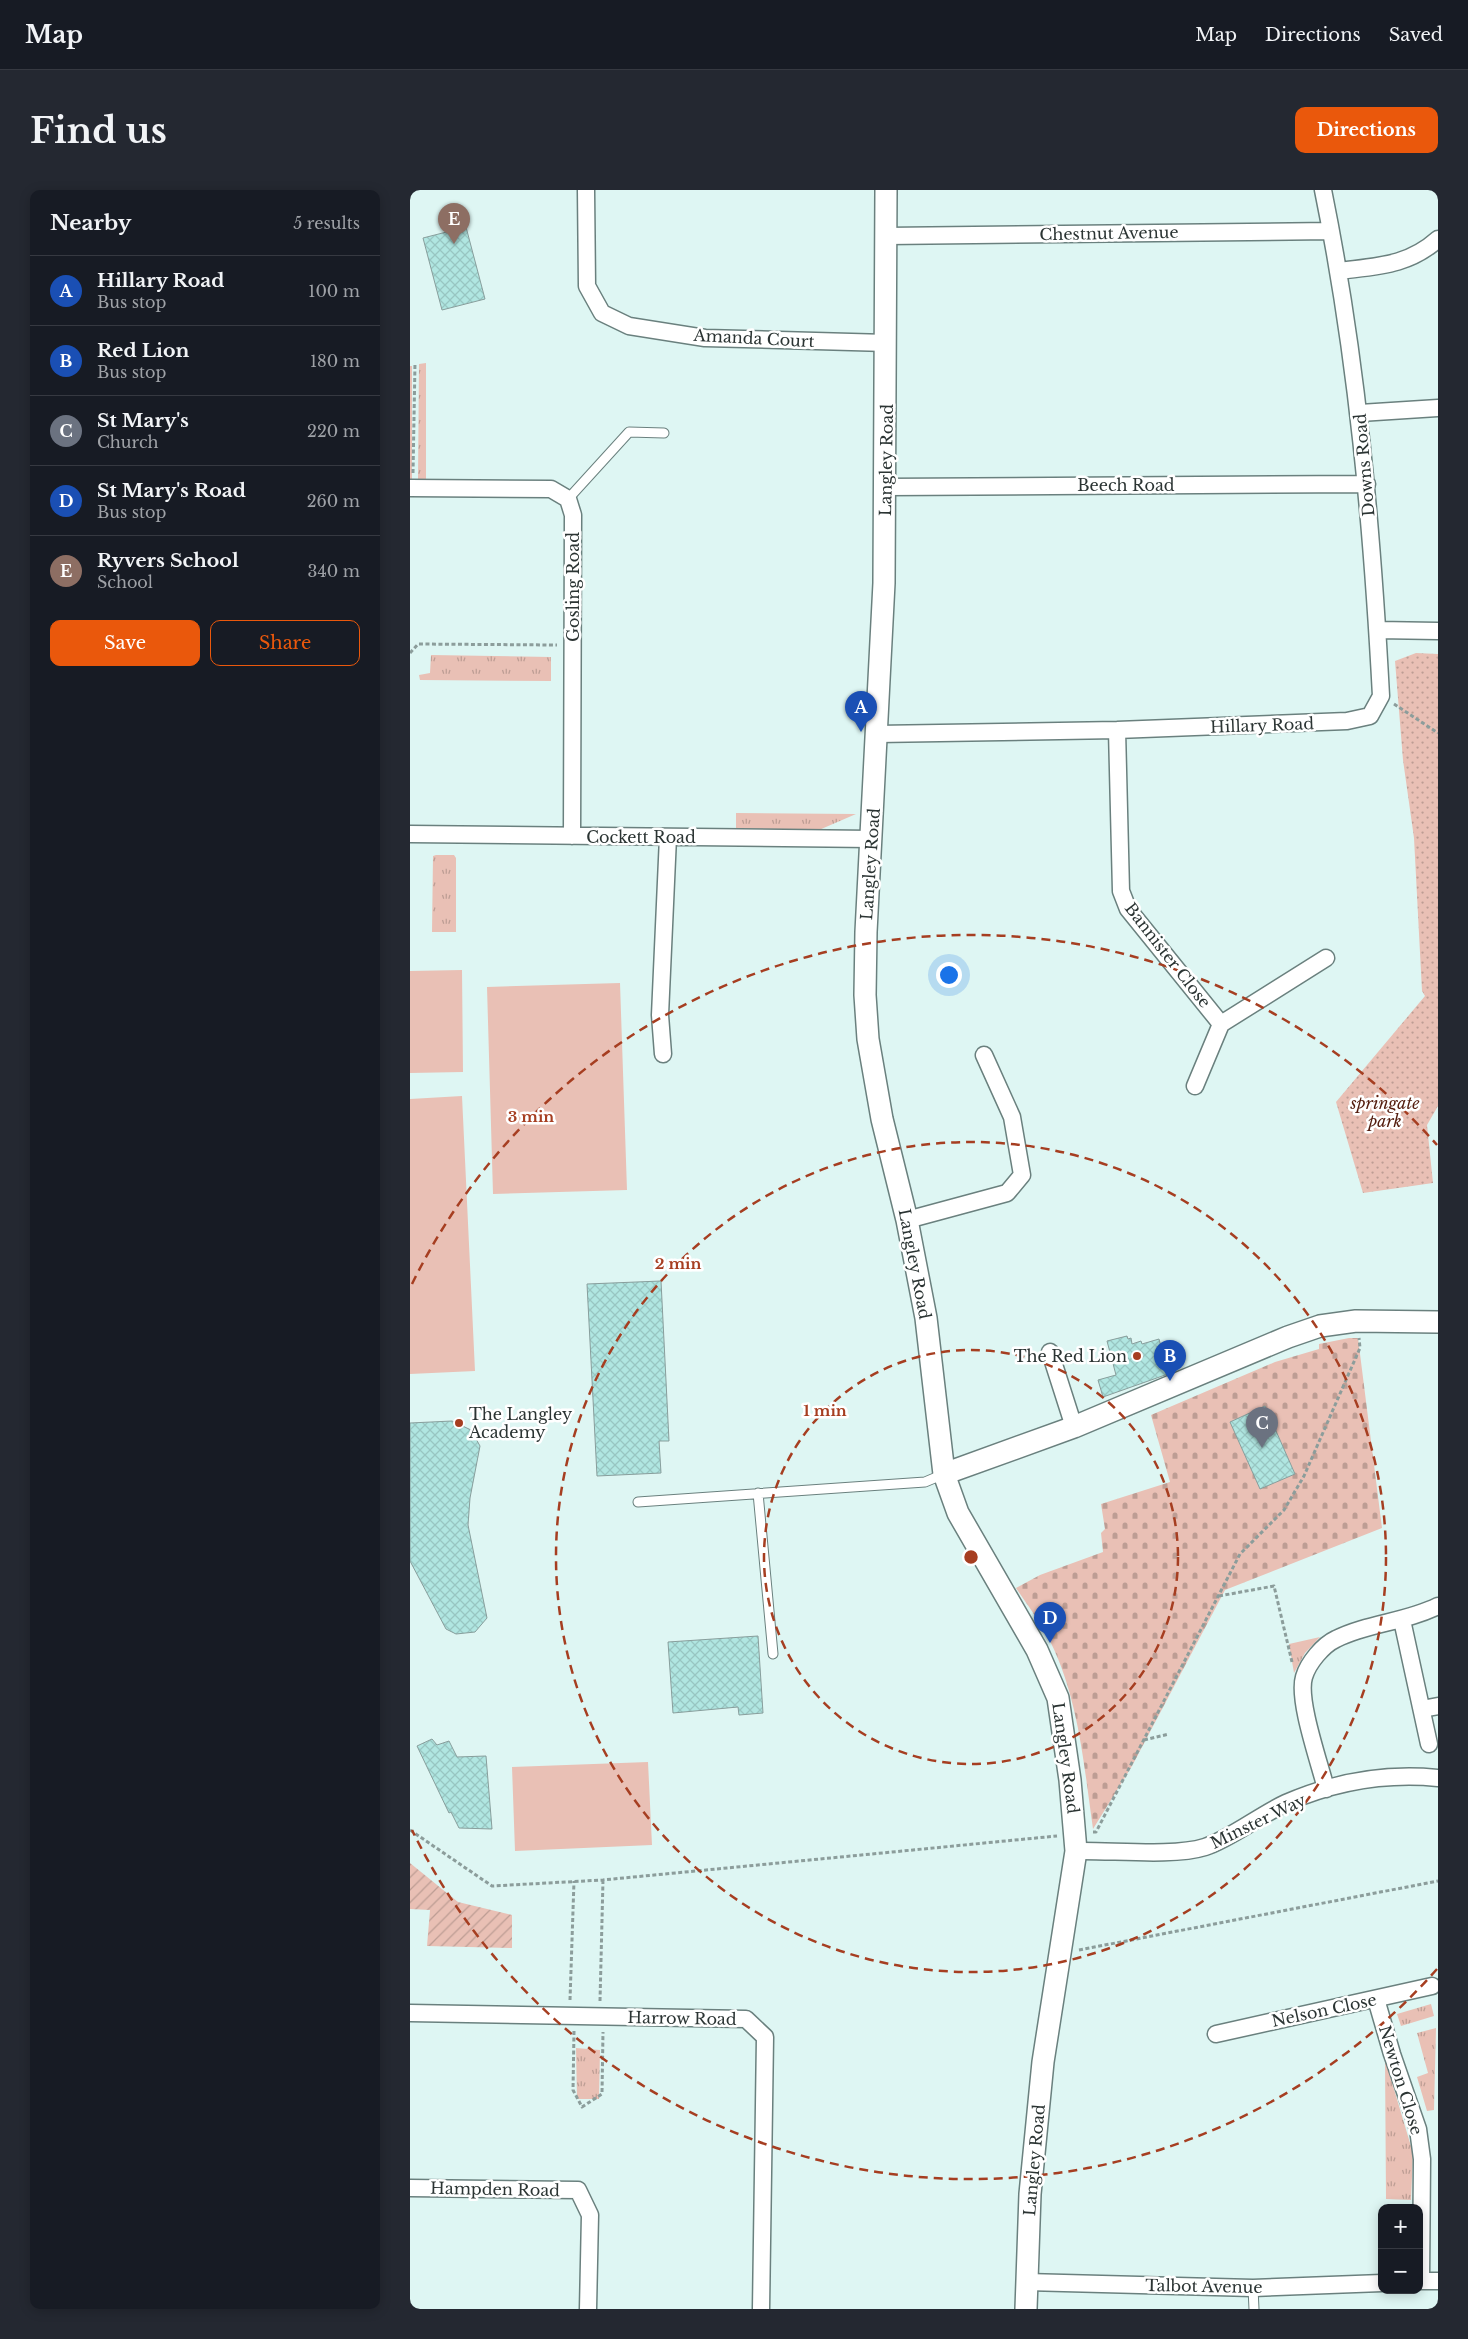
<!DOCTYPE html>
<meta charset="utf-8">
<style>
:root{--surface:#171b24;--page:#242831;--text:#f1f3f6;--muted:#9ea1a6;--line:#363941;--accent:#ea580c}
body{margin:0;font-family:"Libre Baskerville",serif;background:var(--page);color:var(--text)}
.controls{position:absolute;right:15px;bottom:15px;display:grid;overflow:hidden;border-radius:10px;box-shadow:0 2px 12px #0003}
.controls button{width:45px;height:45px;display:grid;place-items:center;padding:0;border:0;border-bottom:1px solid var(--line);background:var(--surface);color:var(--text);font:25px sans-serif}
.you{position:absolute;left:538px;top:784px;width:18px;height:18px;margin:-12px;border:4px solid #fff;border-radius:50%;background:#1a73e8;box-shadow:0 0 0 8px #1a73e833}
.badge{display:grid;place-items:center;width:32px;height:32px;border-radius:50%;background:var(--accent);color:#fff;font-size:16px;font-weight:700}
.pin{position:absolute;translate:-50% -41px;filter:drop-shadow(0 1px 2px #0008)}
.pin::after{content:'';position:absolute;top:26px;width:18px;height:15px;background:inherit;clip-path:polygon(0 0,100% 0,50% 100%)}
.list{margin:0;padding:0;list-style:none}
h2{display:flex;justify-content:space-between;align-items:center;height:65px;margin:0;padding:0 20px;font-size:21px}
h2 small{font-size:16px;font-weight:400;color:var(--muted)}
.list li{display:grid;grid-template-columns:32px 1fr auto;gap:15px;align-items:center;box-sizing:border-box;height:70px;padding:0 20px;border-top:1px solid var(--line)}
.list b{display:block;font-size:19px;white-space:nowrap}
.list p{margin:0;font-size:16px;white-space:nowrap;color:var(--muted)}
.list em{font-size:16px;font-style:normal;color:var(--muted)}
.actions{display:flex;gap:10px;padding:15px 20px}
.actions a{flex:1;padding:11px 0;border:1px solid var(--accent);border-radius:10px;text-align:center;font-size:18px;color:var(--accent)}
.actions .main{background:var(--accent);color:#fff}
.map{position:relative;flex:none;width:1028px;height:2119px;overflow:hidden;border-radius:10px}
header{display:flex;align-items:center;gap:30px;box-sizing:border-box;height:70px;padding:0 25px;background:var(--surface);border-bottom:1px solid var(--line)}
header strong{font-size:24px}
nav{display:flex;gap:28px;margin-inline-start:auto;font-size:18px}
.intro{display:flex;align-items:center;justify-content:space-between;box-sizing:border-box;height:120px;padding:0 30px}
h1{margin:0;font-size:35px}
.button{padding:12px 22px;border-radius:10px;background:var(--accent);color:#fff;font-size:18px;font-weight:700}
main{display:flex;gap:30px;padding:0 30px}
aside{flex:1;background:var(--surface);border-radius:10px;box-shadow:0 2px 12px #0003}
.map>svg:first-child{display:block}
</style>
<header>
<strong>Map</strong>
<nav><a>Map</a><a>Directions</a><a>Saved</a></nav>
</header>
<div class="intro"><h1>Find us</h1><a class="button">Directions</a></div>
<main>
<aside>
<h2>Nearby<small>5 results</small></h2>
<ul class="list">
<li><span class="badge" style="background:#1a4fb4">A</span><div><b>Hillary Road</b><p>Bus stop</p></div><em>100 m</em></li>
<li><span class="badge" style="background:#1a4fb4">B</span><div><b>Red Lion</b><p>Bus stop</p></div><em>180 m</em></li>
<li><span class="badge" style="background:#6b7280">C</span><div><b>St Mary's</b><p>Church</p></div><em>220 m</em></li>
<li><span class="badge" style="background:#1a4fb4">D</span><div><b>St Mary's Road</b><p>Bus stop</p></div><em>260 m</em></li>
<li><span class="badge" style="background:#8d6e63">E</span><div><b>Ryvers School</b><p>School</p></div><em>340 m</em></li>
</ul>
<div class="actions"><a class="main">Save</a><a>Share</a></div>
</aside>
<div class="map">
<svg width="1028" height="2119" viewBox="0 0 1028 2119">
<defs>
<pattern id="grass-tufts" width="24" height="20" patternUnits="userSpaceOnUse" patternTransform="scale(1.25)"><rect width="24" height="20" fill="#e9c0b5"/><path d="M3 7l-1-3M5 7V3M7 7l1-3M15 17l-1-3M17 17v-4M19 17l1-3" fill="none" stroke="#bd9d94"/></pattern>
<pattern id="cemetery-stones" width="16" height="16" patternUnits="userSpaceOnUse" patternTransform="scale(1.25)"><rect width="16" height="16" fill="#e9c0b5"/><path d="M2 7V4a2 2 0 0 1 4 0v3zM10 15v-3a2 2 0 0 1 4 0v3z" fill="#bd9d94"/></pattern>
<pattern id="park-dots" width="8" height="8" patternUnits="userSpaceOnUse" patternTransform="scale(1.25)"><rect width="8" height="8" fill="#e9c0b5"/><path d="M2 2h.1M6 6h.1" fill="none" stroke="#bd9d94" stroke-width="1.8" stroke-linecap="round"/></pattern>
<pattern id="garden-furrows" width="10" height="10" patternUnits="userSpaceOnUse" patternTransform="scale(1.25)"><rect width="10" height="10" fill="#e9c0b5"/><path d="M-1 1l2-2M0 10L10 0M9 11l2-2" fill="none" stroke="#bd9d94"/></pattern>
<pattern id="building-cross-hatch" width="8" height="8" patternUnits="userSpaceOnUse" patternTransform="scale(1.25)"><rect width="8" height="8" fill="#b0e6e1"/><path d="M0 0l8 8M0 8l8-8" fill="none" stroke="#98c6c2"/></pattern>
</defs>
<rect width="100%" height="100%" fill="#def6f3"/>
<path fill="url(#grass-tufts)" d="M16,173V289H8L9,174Z
M0,176H2V289H0Z
M21,465L141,467V491L10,490L9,485L20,483Z
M326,623L446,624L409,640L326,641Z
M26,665H44L46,668V742H22L23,666Z
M910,1447L895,1463L884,1483L879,1454Z
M1021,1814L1024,1826L991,1836L987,1824Z
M1026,1838L1024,1920L1017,1921L1007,1887L1018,1883L1007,1843Z
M166,1858L190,1860L189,1909H167Z
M975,1869L1003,1963L1001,2010L976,2009Z"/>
<path fill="url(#cemetery-stones)" d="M939,1148H948L972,1338L815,1400L722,1576L683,1639C674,1576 669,1511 641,1453C632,1434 618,1416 606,1398L630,1385L693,1362L691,1343L695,1339L691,1314L760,1292L741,1225L865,1172L909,1159V1154Z"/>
<path fill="url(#park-dots)" d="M1006,463L1028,464V916L1017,935L1023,993L953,1003L926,912L1015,806L1012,801L1004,648L993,570L985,471Z"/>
<path fill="url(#garden-furrows)" d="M0,1673L48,1712L102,1725V1758L17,1756L20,1720L0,1719Z"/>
<path fill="#e9c0b5" d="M52,780L53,882L0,883V781Z
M210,793L217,1000L83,1004L77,797Z
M52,906L65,1181L0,1184V909Z
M238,1572L242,1655L105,1661L102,1577Z"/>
<path fill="url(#building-cross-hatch)" stroke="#889e9c" d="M56,37L75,109L32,120L13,48Z
M251,1091L259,1251H249L251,1283L187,1286L177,1094Z
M717,1146L718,1149L721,1148L722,1154L731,1151L732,1154L749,1149L758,1184L693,1207L688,1190L706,1185L697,1151Z
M855,1216L885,1284L850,1299L820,1232Z
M42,1231L61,1240L70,1256L60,1308L58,1335L77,1428L65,1442L46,1444L36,1439L0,1371V1233Z
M348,1446L353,1523L329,1525L328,1517L263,1523L258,1452Z
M22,1549L27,1555L39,1551L47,1567L76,1566L82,1639L49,1638L41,1622L39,1623L7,1556Z"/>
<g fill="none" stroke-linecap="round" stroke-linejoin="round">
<defs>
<path id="service" d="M158,309L219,242L254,243
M348,1303L363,1464
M228,1312L515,1292L534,1284
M843,2098L844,2119"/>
<path id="minor" d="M176,0L177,96L192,123L219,136L295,148L477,153
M476,46L921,41
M929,81C967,76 998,76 1028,49
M950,223L1028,218
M476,297L957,294
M0,298L141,299L158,309L163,325L162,646
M968,440L1028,441
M707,540L711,701L718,719L811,834L916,768
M467,544L707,540L937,531L960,526L971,506C962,336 947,167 913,0
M0,644L462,649
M253,864L250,825L258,647
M785,896L811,834
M497,1030L597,1003L612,985L602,927L574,865
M640,1162L664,1237
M992,1430L1019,1554
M1012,1519L1028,1516
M916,1599C910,1574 887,1510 894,1487C898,1473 913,1455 926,1449C958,1433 996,1432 1028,1416
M666,1661C702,1660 763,1667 795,1657C820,1649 850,1625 876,1613C924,1592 976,1583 1028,1588
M966,1809L982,1864L1008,1939L1012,1969L1011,2091
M0,1823L336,1829L355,1847L351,2119
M806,1844L1022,1796
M0,1998L168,2000L180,2025L178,2119
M1009,2091H1028
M616,2092L843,2098L972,2093"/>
<path id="tertiary" d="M476,0L474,393L456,742L455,805L458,849L472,929L497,1030L516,1128L534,1284L548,1323L627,1460L648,1508L660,1590L666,1661L633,1872L620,2004L616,2119
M534,1284L664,1237L878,1147L910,1136L946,1131L1028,1132"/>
</defs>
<use href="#service" stroke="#6a807e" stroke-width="11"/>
<use href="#minor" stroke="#6a807e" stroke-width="19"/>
<use href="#tertiary" stroke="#6a807e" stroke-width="24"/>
<path stroke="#8c9d9b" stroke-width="3" stroke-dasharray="4 2.5" stroke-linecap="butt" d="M3,283L5,173
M0,463L8,454L147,455
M984,514L1028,543
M809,1406L864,1396L882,1472
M734,1550L759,1544
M0,1640L82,1696L193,1690L647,1646
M683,1642H686L830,1364L874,1320L894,1286L950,1158L949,1148
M669,1760L1028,1691
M160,1810L164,1691
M190,1811L193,1690
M164,1841L163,1900L172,1917L192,1904L193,1842"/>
<use href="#service" stroke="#fff" stroke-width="9"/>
<use href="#minor" stroke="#fff" stroke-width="16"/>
<use href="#tertiary" stroke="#fff" stroke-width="21"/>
</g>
<g fill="none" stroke="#a63e21" stroke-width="2.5" stroke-dasharray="9 6">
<circle cx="561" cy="1367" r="207"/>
<circle cx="561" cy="1367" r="415"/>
<path d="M1027 1779A622 622 0 0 1 2 1640M2 1094A622 622 0 0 1 1027 955"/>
</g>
<g fill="#a63e21" stroke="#fff" stroke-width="2">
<circle cx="727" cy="1166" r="5"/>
<circle cx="49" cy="1233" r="5"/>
</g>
<g text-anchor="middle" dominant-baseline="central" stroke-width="5" stroke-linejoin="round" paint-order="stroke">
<g font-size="16" fill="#2b3433" stroke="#fff">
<text transform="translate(699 43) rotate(-1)">Chestnut Avenue</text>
<text transform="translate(344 148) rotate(3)">Amanda Court</text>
<text transform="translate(476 270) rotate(-89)">Langley Road</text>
<text transform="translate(954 275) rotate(-95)">Downs Road</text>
<text x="716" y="295">Beech Road</text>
<text transform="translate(163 397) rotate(-90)">Gosling Road</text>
<text transform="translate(852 535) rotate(-2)">Hillary Road</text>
<text x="231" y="647">Cockett Road</text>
<text transform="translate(460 674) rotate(-86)">Langley Road</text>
<text transform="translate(758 765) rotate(52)">Bannister Close</text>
<text transform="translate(505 1074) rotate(79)">Langley Road</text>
<text transform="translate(656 1568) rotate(82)">Langley Road</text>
<text transform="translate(848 1631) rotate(-26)">Minster Way</text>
<text transform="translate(914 1820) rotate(-12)">Nelson Close</text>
<text transform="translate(272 1828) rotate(1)">Harrow Road</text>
<text transform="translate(991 1890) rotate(73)">Newton Close</text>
<text transform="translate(624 1970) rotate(-85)">Langley Road</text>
<text transform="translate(85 1999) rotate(1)">Hampden Road</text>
<text transform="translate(794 2096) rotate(1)">Talbot Avenue</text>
</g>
<g font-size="16" font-style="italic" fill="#531c0d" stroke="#fff">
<text x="975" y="913">springate<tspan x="975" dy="18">park</tspan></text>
</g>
<g font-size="16" fill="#2b3433" stroke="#fff" text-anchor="end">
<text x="717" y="1166">The Red Lion</text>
<text x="59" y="1224" text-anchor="start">The Langley<tspan x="59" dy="18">Academy</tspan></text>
</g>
</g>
<circle cx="561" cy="1367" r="8" fill="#a63e21" stroke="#fff" stroke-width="2.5"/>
<g font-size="15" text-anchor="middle" font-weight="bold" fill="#a63e21" stroke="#fff" stroke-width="5" stroke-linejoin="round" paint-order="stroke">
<text x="121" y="932">3 min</text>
<text x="268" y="1079">2 min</text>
<text x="415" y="1226">1 min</text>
</g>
</svg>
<div class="controls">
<button>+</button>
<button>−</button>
</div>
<div class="you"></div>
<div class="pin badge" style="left:451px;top:542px;background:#1a4fb4">A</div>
<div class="pin badge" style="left:760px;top:1191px;background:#1a4fb4">B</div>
<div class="pin badge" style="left:852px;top:1258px;background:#6b7280">C</div>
<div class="pin badge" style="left:640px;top:1453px;background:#1a4fb4">D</div>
<div class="pin badge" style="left:44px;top:54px;background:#8d6e63">E</div>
</div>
</main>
